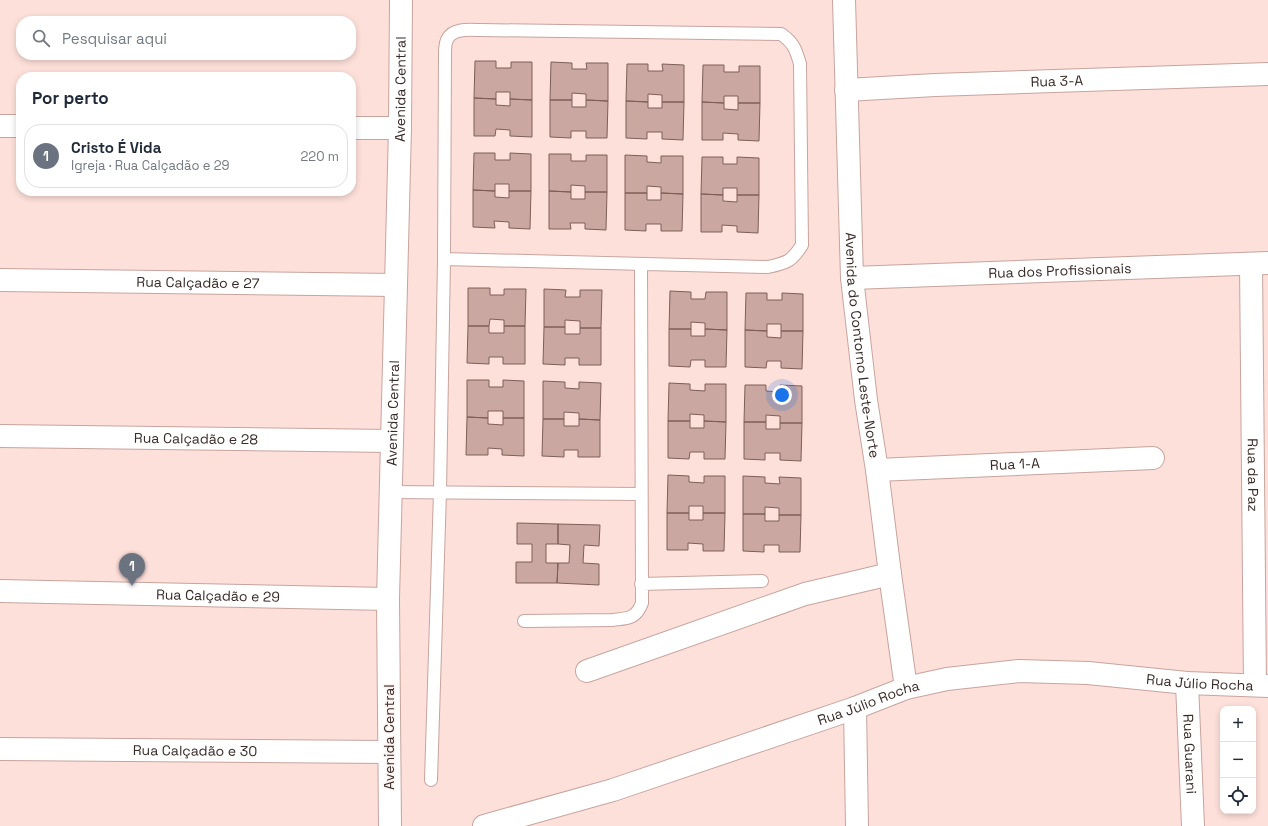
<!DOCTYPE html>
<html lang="pt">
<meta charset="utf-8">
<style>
:root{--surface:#fff;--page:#f6f6f7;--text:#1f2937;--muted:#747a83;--line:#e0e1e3;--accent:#008b71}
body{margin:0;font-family:"Space Grotesk",sans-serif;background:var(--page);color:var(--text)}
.controls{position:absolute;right:12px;bottom:12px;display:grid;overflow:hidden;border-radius:8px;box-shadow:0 2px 6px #0003}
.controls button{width:36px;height:36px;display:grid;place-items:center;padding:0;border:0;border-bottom:1px solid var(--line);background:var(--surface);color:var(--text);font:20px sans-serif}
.you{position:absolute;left:782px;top:395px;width:14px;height:14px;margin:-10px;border:3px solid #fff;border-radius:50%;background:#1a73e8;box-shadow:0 0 0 6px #1a73e833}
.badge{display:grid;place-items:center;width:26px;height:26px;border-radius:50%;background:var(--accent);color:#fff;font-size:13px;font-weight:700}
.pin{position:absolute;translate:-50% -33px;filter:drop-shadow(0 1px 2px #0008)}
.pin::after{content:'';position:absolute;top:21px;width:14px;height:12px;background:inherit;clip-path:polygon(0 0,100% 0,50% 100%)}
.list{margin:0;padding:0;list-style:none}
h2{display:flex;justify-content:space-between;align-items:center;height:52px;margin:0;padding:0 16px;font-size:17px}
h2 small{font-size:13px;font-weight:400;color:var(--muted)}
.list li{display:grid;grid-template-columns:26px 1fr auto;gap:12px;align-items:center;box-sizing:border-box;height:64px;margin:0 8px 8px;padding:0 8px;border:1px solid var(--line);border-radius:16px}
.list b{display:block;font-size:15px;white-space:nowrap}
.list p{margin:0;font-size:13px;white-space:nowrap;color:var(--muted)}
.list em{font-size:13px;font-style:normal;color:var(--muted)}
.icon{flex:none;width:22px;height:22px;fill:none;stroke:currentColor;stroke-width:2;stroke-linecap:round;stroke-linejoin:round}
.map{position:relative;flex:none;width:1268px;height:826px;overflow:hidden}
.search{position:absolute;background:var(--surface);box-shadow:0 2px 6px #0003;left:16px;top:16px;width:340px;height:44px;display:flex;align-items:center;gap:10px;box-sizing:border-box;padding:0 14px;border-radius:16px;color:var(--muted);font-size:15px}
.panel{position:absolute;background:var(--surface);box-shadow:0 2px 6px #0003;left:16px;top:72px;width:340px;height:124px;border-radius:16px}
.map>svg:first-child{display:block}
</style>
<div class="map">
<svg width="1268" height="826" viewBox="0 0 1268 826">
<rect width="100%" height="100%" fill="#fee0da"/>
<path fill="#caa7a0" stroke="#7e5e59" d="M475,61H496V68H511V62H532V100L510,99V92H496V99L474,98Z
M551,62L572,63V69H587L586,63H608V101L586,100V94L572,93V100H550Z
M627,64H648V71H663L662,64L684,65V102H662V95L648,94V102L626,101Z
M703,65H724V72H739V66H760V103H738V96H724V103L702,102Z
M474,98L496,99V105L510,106V99L532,100V137L510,136V130L496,129L495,136H474Z
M550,100H572V107H586V100L608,101L607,138H586V131H571V138L550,137Z
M626,101L648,102V108H662V102H684L683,140L662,139V132H647V139L626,138Z
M702,102L724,103V109L738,110V103H760L759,141L738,140V134L723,133V140H702Z
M474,153H495V160H510V153L531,154V191H509V184H495V191L473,190Z
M549,154H571V161H586V155H607V192H585V186L571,185V192L549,191Z
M625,155L647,156V162L661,163V156H683V194L661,193V187L647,186V193H625Z
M702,157H723V164H737V157L759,158V195H737V188H723V195L701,194Z
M473,190L495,191V197L509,198V191H531L530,229L509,228V222L494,221L495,228L473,227Z
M549,191L571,192V199H585V192H607L606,230L585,229V223H570L571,229H549Z
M625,193H647V200H661V193L683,194L682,231H661V224H646V231L625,230Z
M701,194L723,195V201L737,202V195H759L758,233L737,232V226L722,225V232H701Z
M468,288H490V295H504V289H526L525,326H504V320L490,319L489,326H468Z
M544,289L566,290L565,297H580V290H602L601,328H580V321L565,320V327H544Z
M670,291L691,292V299H705L706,292H727V330L705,329V323L691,322V329H669Z
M746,293H767V300H782V293L803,294V331H781V324H767V331L745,330Z
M468,326H489V333H504V326H525V364H503V357H489V364L467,363Z
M544,327H565V334H580V328H601V365H579V358H565V365L543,364Z
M669,329H691V336H705V329L727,330L726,367H705V360H691L690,367L669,366Z
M745,330L767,331V337L781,338V331H803L802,369L781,368V361H767L766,368L745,367Z
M467,380H489V387H503V380L524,381V418H503V411H488V418L467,417Z
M543,381L565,382V388L579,389V382L601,383L600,420L579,419V413L564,412V419H543Z
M669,383L690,384V390L705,391V384H726V422L704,421V415L690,414V421H668Z
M745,385H766V391L781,392L780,385L802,386V423H780V416L766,415V422H744Z
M467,417L488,418V424L503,425V418H524V456L502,455V449L488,448V455H466Z
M543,419H564V426H579V419L600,420V457H578V450H564V457L542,456Z
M668,421H690V428H704V421L726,422L725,459H704V452H690L689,459L668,458Z
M744,422H766V429H780V423H802L801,461L780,460V453H765V460L744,459Z
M668,475L689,476V482L704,483V476H725V513H703V506H689V513H667Z
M743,476L765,477V483L780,484L779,477L801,478V515H779V508L765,507V514H743Z
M667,513H689V520H703V513H725L724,551H703V544L688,543V550H667Z
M743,514H765V521H779V515H801L800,552H779V545H764V552L743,551Z
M517,523L558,524V544H546V563H558L557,583H516V562H532V544H517Z
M558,524L600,525L599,546L584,545L583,563L599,564V585L557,583L558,563H569L570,545L558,544Z"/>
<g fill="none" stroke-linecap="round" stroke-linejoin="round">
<defs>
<path id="lane" d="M390,492L641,494
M641,584L762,581
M524,621L613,620C628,618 636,619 642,603L641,264
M431,780L440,492L444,259L445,54C445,49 445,42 448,38C454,28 470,30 480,30L781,34C794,43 796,50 800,64L802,245C792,261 787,263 768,267L444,259"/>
<g id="street">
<path id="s1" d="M844,0L852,278L866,400L877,470L890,574L906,688"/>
<path id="s2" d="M846,90L935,85L1268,74"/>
<path d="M0,126H21"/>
<path d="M351,128H400"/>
<path id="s3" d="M1251,264L1255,685"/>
<path id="s4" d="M852,278L1268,263"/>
<path id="s5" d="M0,280L395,285"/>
<path id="s6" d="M0,436L392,441"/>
<path id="s7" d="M877,470L1153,458"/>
<path id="s8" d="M0,591L388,599"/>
<path d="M587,671L805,594L890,574"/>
<path id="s9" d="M1187,683L1193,826"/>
<path d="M855,708L857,826"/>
<path id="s10" d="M0,749L389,752"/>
<path id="s11" d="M390,826L388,599L400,128L401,0"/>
<path id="s12" d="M484,826L613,790L855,708L906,688L947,679L1019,671L1088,673L1187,683L1268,686"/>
</g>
</defs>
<use href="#lane" stroke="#c7a49e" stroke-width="14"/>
<use href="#street" stroke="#c7a49e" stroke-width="24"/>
<use href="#lane" stroke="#fff" stroke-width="12"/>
<use href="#street" stroke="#fff" stroke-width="22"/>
</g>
<g text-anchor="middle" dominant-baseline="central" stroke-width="3" stroke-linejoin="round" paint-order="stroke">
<g font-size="14" fill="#382a27" stroke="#fbf3f1">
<text stroke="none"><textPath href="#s2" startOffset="211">Rua 3-A</textPath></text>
<text stroke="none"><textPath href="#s11" startOffset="737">Avenida Central</textPath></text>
<text stroke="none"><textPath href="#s4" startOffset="208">Rua dos Profissionais</textPath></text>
<text stroke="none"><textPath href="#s5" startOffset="198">Rua Calçadão e 27</textPath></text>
<text stroke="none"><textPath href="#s1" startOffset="346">Avenida do Contorno Leste-Norte</textPath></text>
<text stroke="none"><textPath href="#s11" startOffset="413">Avenida Central</textPath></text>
<text stroke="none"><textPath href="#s6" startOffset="196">Rua Calçadão e 28</textPath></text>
<text stroke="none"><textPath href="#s7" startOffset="138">Rua 1-A</textPath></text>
<text stroke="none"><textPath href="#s3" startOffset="211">Rua da Paz</textPath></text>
<text stroke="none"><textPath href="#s8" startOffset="218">Rua Calçadão e 29</textPath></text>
<text stroke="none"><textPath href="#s12" startOffset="740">Rua Júlio Rocha</textPath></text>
<text stroke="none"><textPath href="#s12" startOffset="404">Rua Júlio Rocha</textPath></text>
<text transform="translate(389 737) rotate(-90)">Avenida Central</text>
<text stroke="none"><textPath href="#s10" startOffset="195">Rua Calçadão e 30</textPath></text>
<text stroke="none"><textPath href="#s9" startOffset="71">Rua Guarani</textPath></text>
</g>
</g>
</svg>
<div class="controls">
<button>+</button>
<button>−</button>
<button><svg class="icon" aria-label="locate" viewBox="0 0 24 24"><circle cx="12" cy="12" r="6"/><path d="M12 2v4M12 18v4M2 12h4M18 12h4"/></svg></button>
</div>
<div class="you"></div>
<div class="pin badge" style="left:132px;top:586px;background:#6b7280">1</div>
<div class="search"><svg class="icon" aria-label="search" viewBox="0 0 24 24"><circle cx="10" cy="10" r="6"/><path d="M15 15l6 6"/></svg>Pesquisar aqui</div>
<section class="panel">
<h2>Por perto<small></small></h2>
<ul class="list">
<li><span class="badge" style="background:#6b7280">1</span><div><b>Cristo É Vida</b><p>Igreja · Rua Calçadão e 29</p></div><em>220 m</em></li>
</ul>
</section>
</div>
